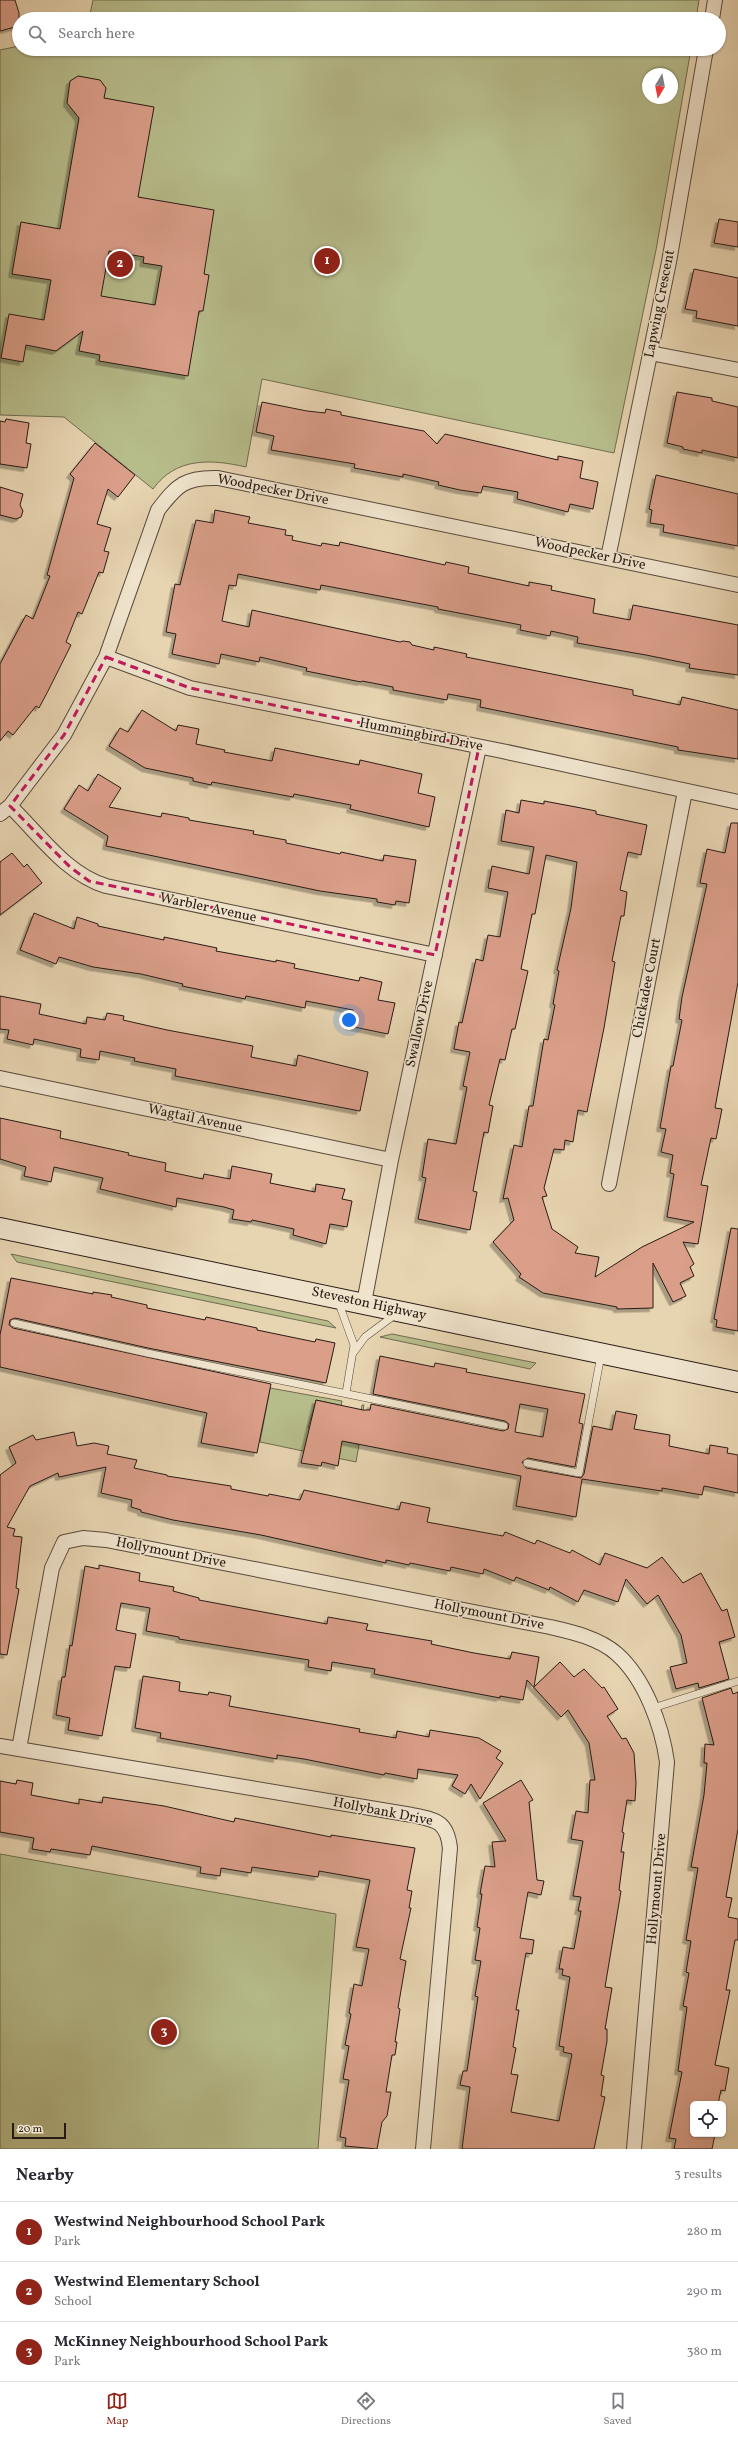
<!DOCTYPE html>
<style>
:root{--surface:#fff;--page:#f7f7f7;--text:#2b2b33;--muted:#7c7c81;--line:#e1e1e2;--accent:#8f2418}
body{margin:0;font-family:Vollkorn,serif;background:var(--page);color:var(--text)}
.controls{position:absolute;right:12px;bottom:12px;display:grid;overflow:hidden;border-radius:6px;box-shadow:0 1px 3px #0004}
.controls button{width:36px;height:36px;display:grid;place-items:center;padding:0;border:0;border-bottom:1px solid var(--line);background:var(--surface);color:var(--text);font:20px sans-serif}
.compass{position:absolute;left:642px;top:68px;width:36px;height:36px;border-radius:50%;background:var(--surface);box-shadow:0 1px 3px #0004;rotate:190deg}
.scale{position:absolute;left:12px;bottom:10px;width:54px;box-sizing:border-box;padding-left:4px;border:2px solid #291b14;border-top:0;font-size:11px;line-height:14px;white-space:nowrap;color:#291b14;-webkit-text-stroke:3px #efe3cc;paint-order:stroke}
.you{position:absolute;left:349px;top:1020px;width:14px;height:14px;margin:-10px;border:3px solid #fff;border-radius:50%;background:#1a73e8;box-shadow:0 0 0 6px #1a73e833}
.badge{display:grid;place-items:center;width:26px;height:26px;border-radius:50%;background:var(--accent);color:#fff;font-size:13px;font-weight:700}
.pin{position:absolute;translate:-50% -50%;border:2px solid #fff;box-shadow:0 1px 4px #0006}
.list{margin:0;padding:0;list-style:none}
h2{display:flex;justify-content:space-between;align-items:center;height:52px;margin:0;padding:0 16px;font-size:17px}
h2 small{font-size:13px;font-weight:400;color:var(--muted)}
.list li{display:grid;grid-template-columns:26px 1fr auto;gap:12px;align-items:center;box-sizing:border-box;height:60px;padding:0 16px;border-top:1px solid var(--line)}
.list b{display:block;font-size:15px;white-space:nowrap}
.list p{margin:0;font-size:13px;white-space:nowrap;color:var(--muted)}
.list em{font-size:13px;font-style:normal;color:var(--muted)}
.icon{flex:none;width:22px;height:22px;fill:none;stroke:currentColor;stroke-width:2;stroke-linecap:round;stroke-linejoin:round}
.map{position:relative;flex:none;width:738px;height:2149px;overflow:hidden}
.search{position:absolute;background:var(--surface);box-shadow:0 1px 3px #0004;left:12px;right:12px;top:12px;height:44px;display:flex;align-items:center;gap:10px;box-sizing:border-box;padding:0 14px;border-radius:22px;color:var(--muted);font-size:15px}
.sheet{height:232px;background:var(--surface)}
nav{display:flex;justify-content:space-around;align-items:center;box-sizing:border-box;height:56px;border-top:1px solid var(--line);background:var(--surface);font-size:11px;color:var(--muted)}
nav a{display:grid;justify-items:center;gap:2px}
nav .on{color:var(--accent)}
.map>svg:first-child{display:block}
</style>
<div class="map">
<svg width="738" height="2149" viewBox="0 0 738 2149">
<defs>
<filter id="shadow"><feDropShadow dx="-3.5" dy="3.5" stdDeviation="0" flood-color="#0004"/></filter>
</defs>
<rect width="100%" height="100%" fill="#e7d4b1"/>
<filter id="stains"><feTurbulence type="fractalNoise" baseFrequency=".005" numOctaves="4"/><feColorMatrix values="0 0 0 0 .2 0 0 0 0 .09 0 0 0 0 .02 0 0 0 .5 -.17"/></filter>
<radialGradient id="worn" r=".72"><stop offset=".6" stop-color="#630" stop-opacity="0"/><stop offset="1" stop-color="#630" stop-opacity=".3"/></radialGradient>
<path fill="#b7bc8b" stroke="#706c50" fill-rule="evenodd" d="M93,0H699L696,19H89Z
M19,46V49H691L656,250L614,453L262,379L246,467C211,459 176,457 153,489L64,417L0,415V50ZM648,74H672V98H648Z
M11,1254L328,1321L336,1328L17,1262Z
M392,1334L536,1363L530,1369L380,1337Z
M270,1388L342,1401L339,1417L336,1416L338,1405L316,1400L308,1428L325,1432L359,1424L362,1405H364L356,1444L359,1445L356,1462L260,1442Z
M0,1854L336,1914L318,2149H0Z"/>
<path fill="#da9e89" stroke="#291b14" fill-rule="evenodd" filter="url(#shadow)" d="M0,0H15L19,13V26L0,31Z
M78,76L100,80L106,88L104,98L154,107L138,197L214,210L204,274L209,275L203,311H199L188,376L99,361L100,355L79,351L83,331L56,351L26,345L23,362L1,358L9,314L44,320L51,280L12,274L21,222L60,229L79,118L67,103L70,81ZM109,251L144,257L143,263L162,266L155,305L101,296Z
M719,219L738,222V247L714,243Z
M694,269L738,278V326L696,318L697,311L685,309Z
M677,392L712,398V401L738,407V458L702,450V453L683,449V447L667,443Z
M262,402L307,411L325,413L326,409L341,412V415L424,431L437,444L445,434L558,460V456L583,461L580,478L598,482L593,509L570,504L568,512L517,499L518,492L483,486L481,493L460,490L438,485L439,482L403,474V477L354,468L355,464L271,450L274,436L256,432Z
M6,419L29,423L26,443L31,444L27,468L0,464V421L5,422Z
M95,443L135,475L118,497L108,489L97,524L111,528L104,551L109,552L103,573L99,572L82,614L78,612L66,642L71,645L48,691L39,708L36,706L13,735L8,731L0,741V664L26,615L33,619L50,576L47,575L74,478L70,474Z
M656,475L738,494V546L663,532L664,525L650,523L652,510L649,509Z
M0,487L23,494L20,505L23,511L21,517L16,519L0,515Z
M215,510L250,517L248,523L286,530L285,535L293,536L292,540L321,546L322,543L339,546L340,542L445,565L446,562L469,567L468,573L529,586V582L552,586L551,590L595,599L593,613L630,620L633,605L738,625V675L689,668L690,664L646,655L577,643L578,637L551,631L550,636L520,630L521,625L438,609V607L321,585L320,590L238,574L236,586L229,585L222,621L249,627L252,610L400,642L403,641L410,642L412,645L434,650V647L467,654L466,657L633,690V695L680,705L682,697L738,710V759L678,750V747L480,707L481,700L448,694L447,700L393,690V687L362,681L361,682L306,671L307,668L260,657L259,662L221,654L219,664L172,654L176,634L166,632L175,584L180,585L196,520L213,523Z
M142,710L176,731L178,725L199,729L196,744L225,750L224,752L272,761L275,748L359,765L360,760L422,774L418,793L435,797L429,827L350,809L351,805L294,794L293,797L212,782L211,785L193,781V778L145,768L109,746L120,728L128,732Z
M98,774L121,788L109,807L161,817L162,813L189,818V820L254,831L253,834L286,840V843L340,854L341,852L383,861L384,855L416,860L409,903L396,901L395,905L377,902V899L320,891L106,846L108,836L64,809L79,785L88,791Z
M521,800L544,804V801L576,807L596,811V814L647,825L641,855L628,852L620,890L627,892L624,916H621L612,961L615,962L604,1028L587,1112L578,1110L573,1142L565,1140L564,1150L554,1149L544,1188L547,1196L542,1197L552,1229L578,1247L575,1253L599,1257L595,1277L642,1247L694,1222L667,1217L674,1174L670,1173L673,1155L661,1152L666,1129L660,1128L671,1066H673L682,1020L679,1019L682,997L707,884L700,883L707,849L725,853L731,823H738V982L715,1108L722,1109L716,1139L711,1138L701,1185L708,1186L698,1244L683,1242L694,1264L690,1267L694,1276L680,1283L686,1296L673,1302L653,1263V1308L617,1309V1307L543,1293L519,1277L521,1274L493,1242L514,1220L508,1198L503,1199L514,1145L522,1147L529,1106H533L544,1039L548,1040L555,1005L553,1004L559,971L557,970L571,908L577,862L546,855L535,914H532L521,969L528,971L515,1029H512L505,1060L500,1059L489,1105L493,1106L488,1133L484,1132L473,1191L477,1192L470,1230L418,1219L426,1178L422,1177L428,1139L456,1144L467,1087L463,1086L470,1052L454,1049L459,1022L462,1023L476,959L483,961L488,935L500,937L508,892L488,888L492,866L529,874L534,847L501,841L506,810L519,813Z
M12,853L24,867L27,864L42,883L0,915V862Z
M34,913L74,929L77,917L98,924V926L164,940V937L217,948L216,951L276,962V960L295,964L294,968L359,981L360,977L382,982L378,1000L395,1003L388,1034L349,1026L353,1010L306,1001L305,1008L246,996L245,999L182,986L183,984L141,974L93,967L59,957L56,964L20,950Z
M0,996L41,1004L39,1014L86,1024L87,1017L105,1020L107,1013L124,1016L123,1020L167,1030L253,1046L251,1057L296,1066L298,1055L368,1072L360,1111L175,1076L176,1069L134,1061L135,1058L100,1051L99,1060L80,1057L81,1049L34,1039L33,1045L7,1039L9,1030L0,1029Z
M0,1118L61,1131L60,1138L129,1153L128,1155L166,1163L165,1171L203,1179L204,1174L230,1179L232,1166L272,1174L270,1183L315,1192L316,1184L345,1189L342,1199L352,1201L347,1227L330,1224L326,1244L293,1235L294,1229L252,1220L251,1222L232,1219L234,1210L224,1207L177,1198L176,1207L100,1189L103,1178L54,1167L51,1182L24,1176L26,1167L0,1159Z
M731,1228L738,1229V1331L716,1327L717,1320L714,1319Z
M11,1278L93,1294V1292L112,1295L111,1297L147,1305V1308L205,1320L206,1317L257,1328V1330L315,1342L316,1339L335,1343L326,1383L148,1348L15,1318L10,1320L9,1325L13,1328L271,1384L257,1453L201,1443L207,1413L0,1367V1335Z
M380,1356L434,1367L435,1363L467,1369L466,1372L585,1394L579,1423L583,1424L575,1467L528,1458L522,1462L526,1468L581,1478L584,1474L593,1426L612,1430L616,1411L637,1415L634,1429L670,1435L669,1446L709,1454L710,1445L728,1448L727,1453L738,1455V1493L704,1486L702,1495L662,1488V1491L582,1479L576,1517L516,1506L521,1476L342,1441L338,1466L322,1462L321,1466L301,1463L316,1400L363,1410H370L371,1404L503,1431L508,1429L509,1424L505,1421L373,1394ZM520,1404L548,1409L543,1437L515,1432Z
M74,1432L77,1446L94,1443L109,1446L107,1454L137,1460L134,1468L167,1475V1476L231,1486V1489L268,1496L269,1494L300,1500L304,1490L399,1510L401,1502L430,1508L427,1522L503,1536L505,1532L535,1544L537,1540L570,1553L572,1550L600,1565L605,1553L647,1568L662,1557L683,1583L701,1573L722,1611L727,1609L735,1637L719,1642L729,1679L699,1688L698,1683L676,1689L670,1667L687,1663L681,1635L658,1595L647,1604L626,1579L618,1602L584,1590L578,1602L550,1587L549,1590L516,1577L514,1581L484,1569L483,1574L451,1567L450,1571L410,1563L409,1565L386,1560V1563L261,1535L173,1520L141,1512V1510L131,1507L132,1500L101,1493L106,1467L59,1477L58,1473L30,1486L7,1527L15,1529L13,1536L22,1537L16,1588L19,1589L7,1655L0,1654V1475L16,1463L9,1447L33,1435L36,1440Z
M99,1565L140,1573L139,1581L174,1587L173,1591L199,1598V1600L327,1624L328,1617L368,1624L366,1630L432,1641L431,1644L474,1653L510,1659L512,1652L539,1657L534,1687L560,1662L574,1677L584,1669L602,1688L604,1687L618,1709L607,1716L622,1739L626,1738L634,1753L636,1783L635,1801L627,1800L622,1832L624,1833L621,1852H624L619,1890L621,1891L605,1987L612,1988L605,2029H607V2041L601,2075L604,2076L601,2096L605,2097L594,2149H462L470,2087L460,2085L463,2071H467L478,1997L475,1996L481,1961L475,1960L480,1928L477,1927L482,1894H480L485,1866L495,1867L492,1842L506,1841L483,1803L521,1780L533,1800L529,1802L537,1880L544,1881L541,1895L528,1892L520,1938L534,1940L532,1954L526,1953L516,2010H519L513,2047L516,2048L511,2074L518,2075L511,2112L559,2121L572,2054L563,2052L564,2047L559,2046L570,1977L562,1975L563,1969H559L563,1947L574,1949L581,1911H578L581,1897L573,1896L583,1841L571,1839L576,1811L588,1813L590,1780H595L589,1743L568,1710L561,1717L527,1680L523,1700L500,1696V1698L374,1674L375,1669L332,1662L331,1671L308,1667L309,1660L179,1639V1637L146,1631L150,1608L121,1603L116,1630L136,1634L130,1668L115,1666L102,1736L68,1730L70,1718L56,1715L62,1677H65L70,1645L72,1646L85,1566L99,1569Z
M143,1676L180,1682L179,1691L208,1695L209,1692L231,1696L229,1706L360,1729L359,1732L396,1738L397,1731L429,1737L430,1730L479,1738L501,1751L496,1758L503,1763L480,1799L471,1784L465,1794L452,1786L458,1775L418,1769L417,1779L385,1773L384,1775L304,1759L277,1755V1759L160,1738L161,1733L135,1728Z
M731,1688L733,1694L738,1692V1829L726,1897L732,1898L728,1917L738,1919V1940H735L726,1990H730L715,2065L729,2068L725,2091L721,2090L718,2104H693V2134H715L712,2149H674L676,2139L669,2138L682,2072L678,2071L687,2007L683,2006L689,1973L686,1972L691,1941L686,1940L698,1868L691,1867L704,1795L707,1763H704L705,1744L714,1745L702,1698Z
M17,1780L33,1783L31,1795L79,1804V1799L102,1803L103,1797L164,1806L234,1822L235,1818L331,1837V1835L415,1848L407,1890L412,1891L409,1908H411L400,1959L406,1961L398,2008L400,2009L395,2042H397L395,2055H392L386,2092H391L387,2116L382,2122L377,2149L345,2146L346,2138L340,2137L349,2080L343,2079L349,2046L345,2045L351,2014L349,2013L354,1984L362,1986L369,1949L356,1947L370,1880L319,1871L318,1877L252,1867L251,1873L221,1868L220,1876L200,1873L201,1867L92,1846L90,1855L51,1849L50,1852L32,1849L34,1838L0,1832V1781L16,1784Z"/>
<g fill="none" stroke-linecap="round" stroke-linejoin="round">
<defs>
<path id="lane" d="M338,1301L354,1345L346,1393
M14,1323L147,1353L504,1426
M354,1352L365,1337L396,1314
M527,1463L579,1473L601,1355
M653,1708L738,1681"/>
<path id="street" d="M712,19L715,0
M650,353L738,370
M608,558L669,262L706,49
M106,657L190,688L502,751L738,802
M10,806C39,834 66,874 106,886L435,955
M0,814L10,806L64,735L106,657L158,510C177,485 185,477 218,478L738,585
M0,1078L391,1160
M609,1184L685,791
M364,1303L391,1160L479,747
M0,1746L412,1815C436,1820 447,1821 450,1848L423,2149
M19,1749L52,1568L64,1542L83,1538L106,1540L550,1627C572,1632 599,1638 617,1654C645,1679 662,1726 667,1762L634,2149"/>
<path id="secondary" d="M0,1228L738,1382"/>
</defs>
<use href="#lane" stroke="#58493b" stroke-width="8"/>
<use href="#street" stroke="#58493b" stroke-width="16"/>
<use href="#secondary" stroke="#291b14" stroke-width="22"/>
<use href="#lane" stroke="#efe3cc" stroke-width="7"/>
<use href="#street" stroke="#efe3cc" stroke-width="14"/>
<use href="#secondary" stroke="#efe3cc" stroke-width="20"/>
</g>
<path fill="none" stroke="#c2185b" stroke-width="3" stroke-dasharray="8 5" stroke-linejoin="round" d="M106,657L190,688L479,747L435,955L89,881L70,867L10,806L64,735Z"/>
<g text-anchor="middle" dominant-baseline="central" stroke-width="3" stroke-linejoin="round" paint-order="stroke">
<g font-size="14" fill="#291b14" stroke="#efe3cc">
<text transform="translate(660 304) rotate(-79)">Lapwing Crescent</text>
<text transform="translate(273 490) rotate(11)">Woodpecker Drive</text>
<text transform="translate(590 554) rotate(12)">Woodpecker Drive</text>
<text transform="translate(421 735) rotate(11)">Hummingbird Drive</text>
<text transform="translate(208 908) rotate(12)">Warbler Avenue</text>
<text transform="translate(647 988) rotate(-79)">Chickadee Court</text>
<text transform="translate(420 1024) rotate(-78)">Swallow Drive</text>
<text transform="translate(195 1119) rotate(12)">Wagtail Avenue</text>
<text transform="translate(369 1304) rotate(12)">Steveston Highway</text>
<text transform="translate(171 1553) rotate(11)">Hollymount Drive</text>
<text transform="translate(489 1615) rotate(11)">Hollymount Drive</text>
<text transform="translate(383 1812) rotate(11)">Hollybank Drive</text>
<text transform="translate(657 1889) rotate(-85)">Hollymount Drive</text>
</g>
</g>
<rect width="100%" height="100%" filter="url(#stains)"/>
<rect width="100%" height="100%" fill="url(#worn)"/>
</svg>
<div class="controls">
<button><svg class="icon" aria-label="locate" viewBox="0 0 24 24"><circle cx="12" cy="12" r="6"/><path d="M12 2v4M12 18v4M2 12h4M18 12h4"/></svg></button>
</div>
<svg class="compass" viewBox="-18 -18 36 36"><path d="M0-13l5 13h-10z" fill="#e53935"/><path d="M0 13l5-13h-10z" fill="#7c7c81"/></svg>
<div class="scale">20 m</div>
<div class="you"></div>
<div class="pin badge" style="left:327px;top:261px">1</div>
<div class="pin badge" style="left:120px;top:264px">2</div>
<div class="pin badge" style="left:164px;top:2032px">3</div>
<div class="search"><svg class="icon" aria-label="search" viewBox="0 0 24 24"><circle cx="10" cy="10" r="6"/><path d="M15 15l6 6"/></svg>Search here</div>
</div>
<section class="sheet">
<h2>Nearby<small>3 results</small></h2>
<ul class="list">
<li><span class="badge">1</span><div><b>Westwind Neighbourhood School Park</b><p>Park</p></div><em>280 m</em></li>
<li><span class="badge">2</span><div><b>Westwind Elementary School</b><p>School</p></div><em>290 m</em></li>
<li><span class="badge">3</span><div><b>McKinney Neighbourhood School Park</b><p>Park</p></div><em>380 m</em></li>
</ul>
</section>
<nav>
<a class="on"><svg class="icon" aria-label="map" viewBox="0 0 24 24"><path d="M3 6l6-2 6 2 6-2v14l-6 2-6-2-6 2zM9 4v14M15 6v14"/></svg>Map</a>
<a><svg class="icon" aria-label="directions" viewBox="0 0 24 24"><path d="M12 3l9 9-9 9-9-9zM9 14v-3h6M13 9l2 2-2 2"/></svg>Directions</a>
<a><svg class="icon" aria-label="saved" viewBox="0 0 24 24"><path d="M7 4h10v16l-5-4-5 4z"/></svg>Saved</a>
</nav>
